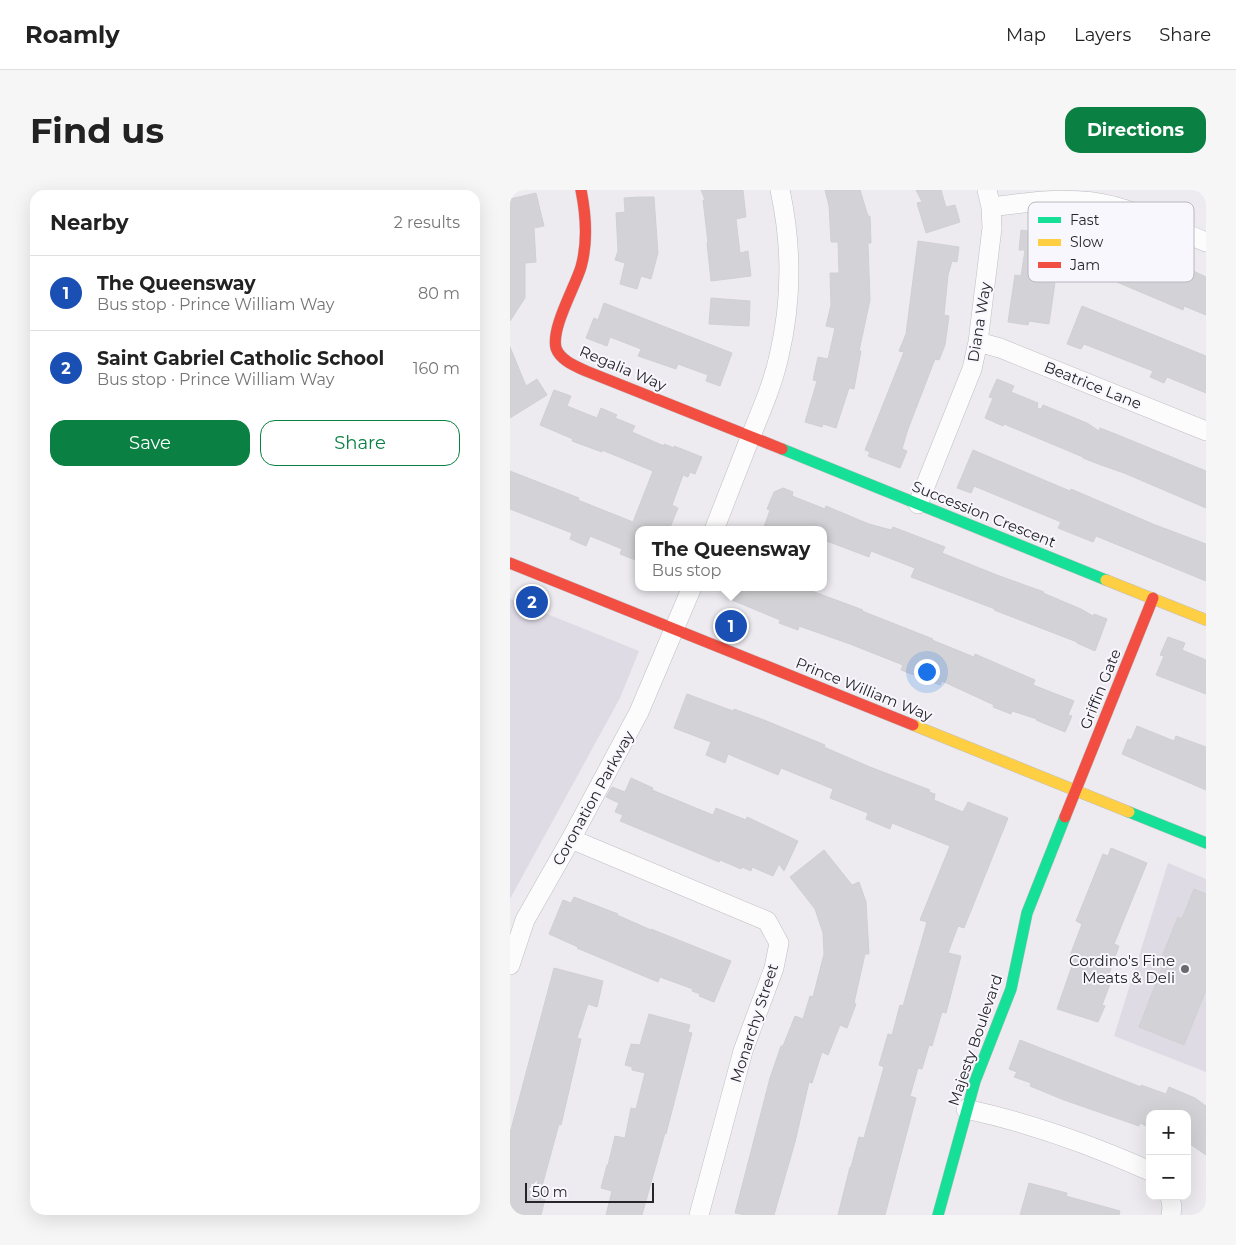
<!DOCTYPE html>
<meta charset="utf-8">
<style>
:root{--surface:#fff;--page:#f6f6f6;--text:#222;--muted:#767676;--line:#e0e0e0;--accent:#0b8043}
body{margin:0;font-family:Montserrat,sans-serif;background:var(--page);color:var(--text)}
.controls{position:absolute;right:15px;bottom:15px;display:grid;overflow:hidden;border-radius:10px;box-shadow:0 5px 20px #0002}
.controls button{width:45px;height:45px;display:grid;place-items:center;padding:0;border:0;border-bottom:1px solid var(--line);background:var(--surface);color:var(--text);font:25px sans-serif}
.scale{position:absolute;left:15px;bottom:12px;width:129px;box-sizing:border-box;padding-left:5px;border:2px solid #262528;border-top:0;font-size:14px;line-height:18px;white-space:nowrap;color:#262528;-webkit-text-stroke:4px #f9f7fe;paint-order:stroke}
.you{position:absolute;left:416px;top:481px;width:18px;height:18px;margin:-12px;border:4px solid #fff;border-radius:50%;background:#1a73e8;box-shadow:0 0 0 8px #1a73e833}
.badge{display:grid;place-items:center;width:32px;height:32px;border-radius:50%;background:var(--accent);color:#fff;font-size:16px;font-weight:700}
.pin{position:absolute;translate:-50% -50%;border:2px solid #fff;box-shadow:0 1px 5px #0006}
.popup{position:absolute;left:125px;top:336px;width:192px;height:65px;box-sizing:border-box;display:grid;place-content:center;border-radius:10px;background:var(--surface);filter:drop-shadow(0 1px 4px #0005);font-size:16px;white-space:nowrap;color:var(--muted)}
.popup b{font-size:19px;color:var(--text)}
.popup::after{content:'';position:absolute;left:50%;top:100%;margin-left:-10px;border:10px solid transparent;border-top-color:var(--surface)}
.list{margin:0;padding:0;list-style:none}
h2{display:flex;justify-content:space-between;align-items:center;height:65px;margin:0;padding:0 20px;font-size:21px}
h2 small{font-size:16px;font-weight:400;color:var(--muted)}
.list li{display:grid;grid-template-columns:32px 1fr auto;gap:15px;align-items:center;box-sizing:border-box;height:75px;padding:0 20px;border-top:1px solid var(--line)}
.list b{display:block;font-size:19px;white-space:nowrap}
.list p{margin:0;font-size:16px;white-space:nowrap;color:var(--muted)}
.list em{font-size:16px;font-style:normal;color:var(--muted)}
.actions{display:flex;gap:10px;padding:15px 20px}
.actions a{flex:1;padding:11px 0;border:1px solid var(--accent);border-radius:15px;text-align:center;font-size:18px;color:var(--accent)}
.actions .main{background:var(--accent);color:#fff}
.map{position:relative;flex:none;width:696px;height:1025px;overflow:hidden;border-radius:15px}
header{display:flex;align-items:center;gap:30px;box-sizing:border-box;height:70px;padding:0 25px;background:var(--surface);border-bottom:1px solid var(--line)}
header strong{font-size:24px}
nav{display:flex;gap:28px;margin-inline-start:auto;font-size:18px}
.intro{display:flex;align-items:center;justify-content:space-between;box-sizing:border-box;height:120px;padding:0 30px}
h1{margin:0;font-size:35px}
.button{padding:12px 22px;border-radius:15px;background:var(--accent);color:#fff;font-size:18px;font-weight:700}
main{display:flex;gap:30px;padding:0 30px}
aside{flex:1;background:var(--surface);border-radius:15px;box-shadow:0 5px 20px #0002}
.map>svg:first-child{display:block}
</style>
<header>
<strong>Roamly</strong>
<nav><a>Map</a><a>Layers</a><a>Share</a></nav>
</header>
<div class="intro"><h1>Find us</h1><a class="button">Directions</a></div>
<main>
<aside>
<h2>Nearby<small>2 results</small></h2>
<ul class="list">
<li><span class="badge" style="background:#1a4fb4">1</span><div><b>The Queensway</b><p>Bus stop · Prince William Way</p></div><em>80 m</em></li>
<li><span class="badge" style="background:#1a4fb4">2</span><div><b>Saint Gabriel Catholic School</b><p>Bus stop · Prince William Way</p></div><em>160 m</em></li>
</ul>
<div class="actions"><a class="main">Save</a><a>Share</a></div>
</aside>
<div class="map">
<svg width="696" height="1025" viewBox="0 0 696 1025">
<rect width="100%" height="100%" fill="#edebf0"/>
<path fill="#dedbe5" d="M0,409L129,461L110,508L0,709Z
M658,673L696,689V882L604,846Z"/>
<path fill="#d3d2d6" stroke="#d0d0d3" d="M191,0H233L236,27L226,29L230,63L238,61L241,86L201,91L197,53H198L193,10H195Z
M315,0H350L358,26H360L361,53H358L360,110L349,161H351L344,199L339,198L326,238L313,234L312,237L295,232L307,191L303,190L308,167L318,169L325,138L316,136L321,115L320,83H329L328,52H321L319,16Z
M406,0H431L436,17L445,15L450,32L416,43L407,13L412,12Z
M26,3L34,36L24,38L26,72L15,73V108L0,131V9Z
M131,7H144L148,63L141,89L131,86L127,99L110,94L115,73L105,70L108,61L106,23L115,22L114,8Z
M511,40L533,43L532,48L551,51L539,134L519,131L518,135L498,132L505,85L511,86L515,60H509Z
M588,50L599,55L639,69L637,74L667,86L671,75L696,87V125L674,116L673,120L576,79Z
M408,51L449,57L447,72L442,71L438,85L434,125L439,126L435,155L429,170L425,169L398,239L392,259L397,261L390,278L358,266L360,262L355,260L394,162L389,161L396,144Z
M201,108L240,111L239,136L199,134Z
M94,113L222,163L210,196L196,191L198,185L168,174L166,179L128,166L131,159L100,147L97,156L76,148L84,128L88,130Z
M572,116L696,166V203L657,187L654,193L640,187L643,181L574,154L571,159L557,154Z
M0,157L16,196L27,189L37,205L0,228Z
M487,189L504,196L501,202L528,213L527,218L531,219L533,215L577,233L589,241L590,238L608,245L696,281V318L614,283L591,275L573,268V267L494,234L493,236L475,228L483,208L479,207Z
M44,200L61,206L57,216L87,228L91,218L107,225L105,228L125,236L122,242L154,256V254L164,258V256L192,267L185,284L180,282L178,287L173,285L162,315L168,318L159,340H128V371L110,364L112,359L80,346L76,356L60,349L62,343L0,319V281L69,308L68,310L123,332L143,281L92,260V262L62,251L63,249L30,235Z
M463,260L560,301L561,299L643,334L696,354V391L586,346L583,352L548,338L551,332L464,296L461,303L447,298Z
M273,298L283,302L282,306L315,319L316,316L359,334L381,340L383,337L435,357L432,363L487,385L534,402L533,403L571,419L583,426L584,424L597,429L585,461L567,453V452L484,420L485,419L401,387L405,378L361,361L359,367L314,350V340H253L260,320L257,319L264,302Z
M228,397H291L353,420L352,421L423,449L422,450L464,467L465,464L525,490L523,495L564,511L558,525L562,526L555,542L526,530L527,529L502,521L501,524L483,517L484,515L432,491L430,495L391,480L393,475L340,454L289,436L288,440L269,433L270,430L222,410Z
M658,447L675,453L672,460L696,470V504L646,485L654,466L650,465Z
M177,504L223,521L224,519L254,530L315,555L314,557L360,577L420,600L419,602L425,604L424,610L453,622L458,612L498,628L454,738L448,736L438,763L451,766L436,823L432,822L422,856L419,855L412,879L408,878L400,906L406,908L375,1025H328L340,977H341L349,947L354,948L374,877L369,875L378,844L382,845L390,815L393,816L417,732L410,730L440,656L382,633L380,639L356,629L358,623L320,608L323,599L271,578L268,585L218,564L215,573L196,565L201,552L164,538Z
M627,536L664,551L666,546L696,557V600L612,564L618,549L621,550Z
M121,588L143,598L142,600L203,625L206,618L236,630L237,627L288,651L274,681L269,674L263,686L242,677L241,681L232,677L231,679L210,670L209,672L110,631L113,625L105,622L109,613L96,607L102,597L115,602Z
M601,658L637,673L604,754L609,756L598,787L602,789L592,815L595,816L588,832L547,819L563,773L558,771L572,734L566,731L593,664L598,666Z
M314,660L342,695L349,692L356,712L359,764H355L344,813L346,814L337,838L330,835L318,865L312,862L302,893L299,892L285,952L264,1025H235L225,1023L260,888L271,856H273L285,826L293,829L300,806L303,807L314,764L313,743L305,719L280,687Z
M684,699L696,704V800L674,855L629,837L653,775L649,774L668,727L672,729Z
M64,707L108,724L107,725L141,740V739L221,771L204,812L189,806L190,804L182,801L183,799L150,787L148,792L67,758L68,757L39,744L53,710L61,713Z
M44,778L93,791L87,817L78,814L67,848L71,849L51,935L49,934L31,1000L37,1001L31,1025H0V943Z
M139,824L180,835L178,842L182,843L156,944L155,943L132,1025H96L102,1001L91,998L97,975H98L105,946L115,948L121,918L126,919L135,883L122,880V877L115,875L121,854L130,855Z
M510,850L631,897V895L656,904L659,897L685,908L696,916V965L677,952V924H640L636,936L630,933L629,936L554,910L520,896L521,893L504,887L507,882L499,879Z
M519,993L557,1003L556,1006L610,1021L609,1025H510Z"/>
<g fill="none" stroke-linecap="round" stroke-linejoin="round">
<defs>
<path id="street" d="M481,17C520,12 564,5 603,16C635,24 666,40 696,52
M468,152L490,158L696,241
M408,314L462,179L468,152L482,38L481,17L477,0
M204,340C216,309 228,278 240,248C251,221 263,194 269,166C282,111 282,55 270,0
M61,649L257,731L269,753L264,778L233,861L189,1025
M0,775L15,730L61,649L129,522L182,397
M456,919C521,933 579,954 640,981
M660,1006L662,1017L661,1025"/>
<path id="fast" d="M272,259L596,390
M619,622L696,653
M428,1025L465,891L501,799L517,723L555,627"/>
<path id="slow" d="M596,390L696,430
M403,535L619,622"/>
<path id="jam" d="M71,0C76,25 78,52 71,77C65,97 41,138 46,158C50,170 65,176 76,181L272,259
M0,373L403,535
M555,627L643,408"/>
</defs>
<use href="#street" stroke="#bfbdc1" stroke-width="20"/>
<use href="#fast" stroke="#bfbdc1" stroke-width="12"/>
<use href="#slow" stroke="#bfbdc1" stroke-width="12"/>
<use href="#jam" stroke="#bfbdc1" stroke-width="12"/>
<use href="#street" stroke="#fcfcfd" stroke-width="19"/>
<use href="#fast" stroke="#16e098" stroke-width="11"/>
<use href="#slow" stroke="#ffcf43" stroke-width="11"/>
<use href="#jam" stroke="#f24e42" stroke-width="11"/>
</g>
<circle fill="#6c6a6e" stroke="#f9f7fe" stroke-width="2" cx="675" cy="779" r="5"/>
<g text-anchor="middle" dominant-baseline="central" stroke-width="4" stroke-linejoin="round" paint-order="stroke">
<g font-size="15" fill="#262528" stroke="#f9f7fe">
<text transform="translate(469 132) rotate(-81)">Diana Way</text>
<text transform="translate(113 178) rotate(23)">Regalia Way</text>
<text transform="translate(583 195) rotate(22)">Beatrice Lane</text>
<text transform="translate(474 324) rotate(22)">Succession Crescent</text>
<text transform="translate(354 499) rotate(22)">Prince William Way</text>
<text transform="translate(590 499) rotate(-68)">Griffin Gate</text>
<text transform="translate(83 608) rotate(-61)">Coronation Parkway</text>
<text transform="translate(244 833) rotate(-72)">Monarchy Street</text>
<text transform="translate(465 850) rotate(-71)">Majesty Boulevard</text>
</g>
<g font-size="15" fill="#262528" stroke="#f9f7fe" text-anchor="end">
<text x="665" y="770">Cordino's Fine<tspan x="665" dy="17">Meats &amp; Deli</tspan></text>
</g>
</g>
<rect x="518" y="12" width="166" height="80" rx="8" fill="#f9f7fe" stroke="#bab8be" stroke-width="1"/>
<rect x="528" y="27" width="23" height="6" fill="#16e098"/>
<rect x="528" y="49" width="23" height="7" fill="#ffcf43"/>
<rect x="528" y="72" width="23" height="6" fill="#f24e42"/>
<g font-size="14" fill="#262528">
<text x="560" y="35">Fast</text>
<text x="560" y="57">Slow</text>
<text x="560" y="80">Jam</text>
</g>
</svg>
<div class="controls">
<button>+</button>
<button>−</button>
</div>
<div class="scale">50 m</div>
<div class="you"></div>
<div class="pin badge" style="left:221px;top:436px;background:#1a4fb4">1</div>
<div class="popup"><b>The Queensway</b>Bus stop</div>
<div class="pin badge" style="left:22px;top:412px;background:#1a4fb4">2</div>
</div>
</main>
